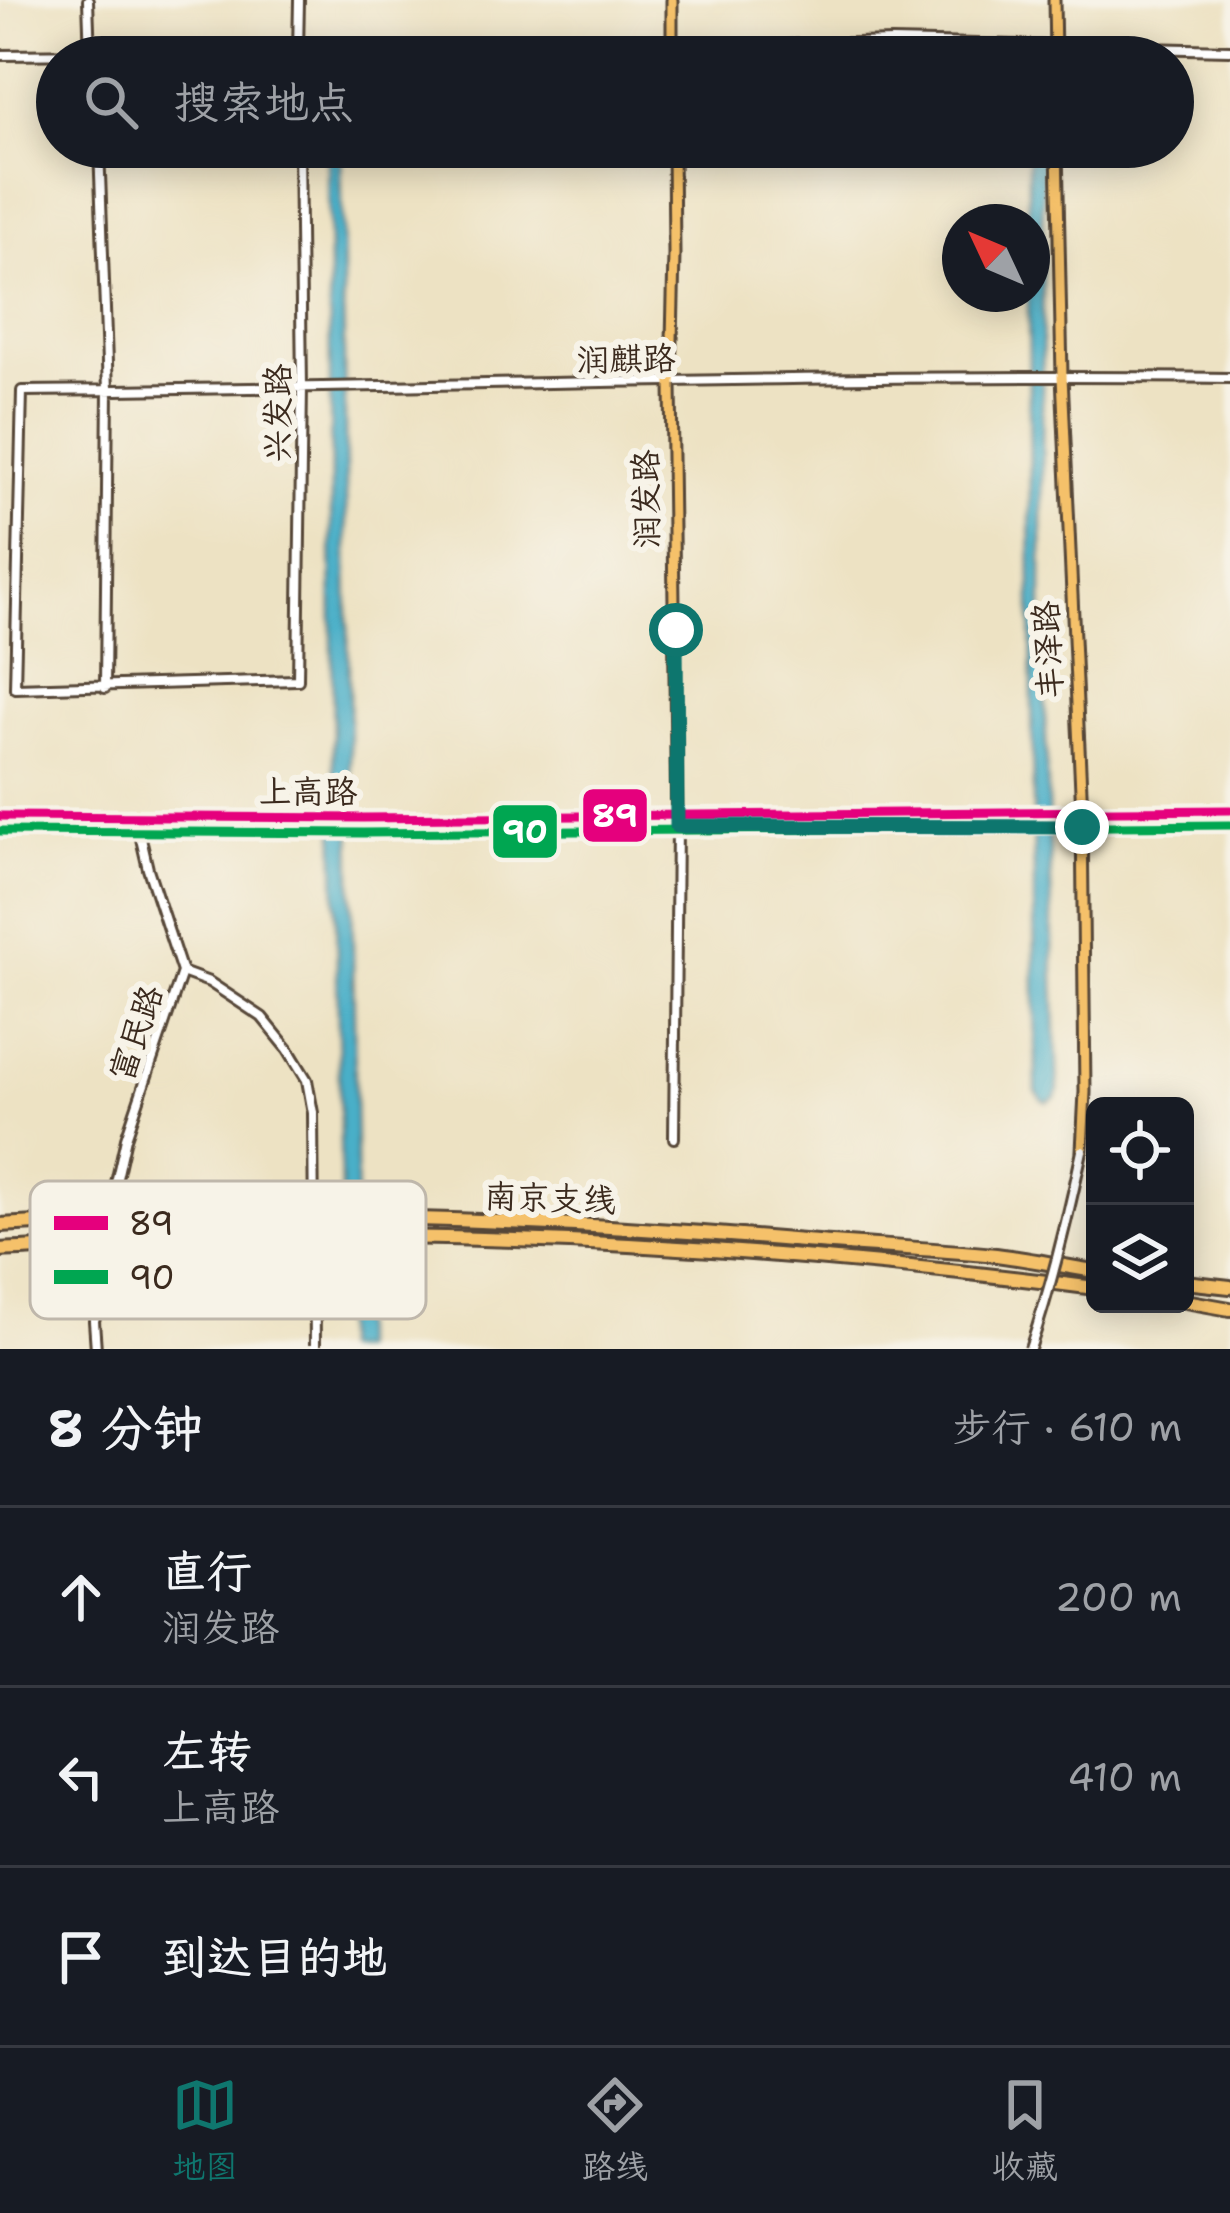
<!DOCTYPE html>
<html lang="zh">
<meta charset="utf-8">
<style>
:root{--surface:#171b24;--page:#242831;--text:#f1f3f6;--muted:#9ea1a6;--line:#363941;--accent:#0f766e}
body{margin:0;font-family:"Shantell Sans","LXGW WenKai TC",sans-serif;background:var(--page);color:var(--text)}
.controls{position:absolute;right:36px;bottom:36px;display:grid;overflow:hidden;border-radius:18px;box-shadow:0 6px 30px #0003}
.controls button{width:108px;height:108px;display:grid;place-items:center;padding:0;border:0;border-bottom:3px solid var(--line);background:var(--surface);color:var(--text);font:60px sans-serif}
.compass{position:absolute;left:942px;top:204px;width:108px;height:108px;border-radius:50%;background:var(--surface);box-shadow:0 6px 30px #0003;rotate:314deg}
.stop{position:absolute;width:36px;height:36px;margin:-27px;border:9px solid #0f766e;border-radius:50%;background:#fff}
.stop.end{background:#0f766e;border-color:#fff;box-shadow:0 3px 12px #0008}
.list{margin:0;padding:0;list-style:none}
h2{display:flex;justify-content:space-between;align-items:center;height:156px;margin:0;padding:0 48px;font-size:51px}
h2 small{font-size:39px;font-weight:400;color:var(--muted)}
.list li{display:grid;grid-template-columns:78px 1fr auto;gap:36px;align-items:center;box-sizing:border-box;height:180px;padding:0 48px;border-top:3px solid var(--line)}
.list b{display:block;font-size:45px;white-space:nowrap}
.list p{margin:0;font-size:39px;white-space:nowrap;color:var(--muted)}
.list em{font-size:39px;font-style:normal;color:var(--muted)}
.icon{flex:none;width:66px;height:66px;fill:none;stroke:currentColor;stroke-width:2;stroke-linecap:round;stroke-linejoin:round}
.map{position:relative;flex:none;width:1230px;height:1349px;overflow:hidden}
.search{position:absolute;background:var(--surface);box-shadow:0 6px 30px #0003;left:36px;right:36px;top:36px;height:132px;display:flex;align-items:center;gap:30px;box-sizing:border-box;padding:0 42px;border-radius:66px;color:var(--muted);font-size:45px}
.sheet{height:696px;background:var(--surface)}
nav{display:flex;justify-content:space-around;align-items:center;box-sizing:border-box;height:168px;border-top:3px solid var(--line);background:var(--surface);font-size:33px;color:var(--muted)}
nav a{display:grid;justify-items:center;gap:6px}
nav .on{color:var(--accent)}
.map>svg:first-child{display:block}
</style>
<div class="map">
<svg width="1230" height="1349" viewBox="0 0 1230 1349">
<rect width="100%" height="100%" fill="#f7f3e8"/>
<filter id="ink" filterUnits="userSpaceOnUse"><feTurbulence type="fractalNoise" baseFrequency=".00833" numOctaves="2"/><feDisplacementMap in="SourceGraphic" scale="24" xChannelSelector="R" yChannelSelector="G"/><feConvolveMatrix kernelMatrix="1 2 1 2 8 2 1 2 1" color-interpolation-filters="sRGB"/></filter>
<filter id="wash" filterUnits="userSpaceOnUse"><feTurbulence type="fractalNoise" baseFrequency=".004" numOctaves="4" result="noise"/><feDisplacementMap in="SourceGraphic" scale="48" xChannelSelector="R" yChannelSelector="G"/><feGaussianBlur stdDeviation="2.7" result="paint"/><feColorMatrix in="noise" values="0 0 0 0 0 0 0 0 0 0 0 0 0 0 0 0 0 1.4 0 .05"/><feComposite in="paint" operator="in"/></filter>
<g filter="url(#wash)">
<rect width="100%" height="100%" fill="#ede2c3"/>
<path fill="#49afc8" stroke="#426c73" stroke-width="3" d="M328,147H341L359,1349H341L342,1242L333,749Z
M1028,147H1043L1042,620L1058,1091L1056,1097L1048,1102L1042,1100L1036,1091L1028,294H1032V222H1028Z"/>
</g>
<g filter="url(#ink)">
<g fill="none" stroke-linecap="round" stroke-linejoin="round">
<path stroke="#c9bda2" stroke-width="8" stroke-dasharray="8 4" stroke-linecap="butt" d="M106,1274L113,1196"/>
<defs>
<path id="minor" d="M88,0L90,57
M298,52L299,0
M0,55L671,48L892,42L1230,50
M99,147L108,390L105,688
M299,147L302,387L298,680L15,688L22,391C425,388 827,373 1230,378
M182,972L209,982L262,1017L288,1049L307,1080L313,1113
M674,1138L677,826
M113,1196L126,1138L182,972L148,869L136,817
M96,1349L94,1321L106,1274"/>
<path id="major" d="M1054,0L1055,57
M672,57V0
M673,147L674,255L671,383L677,826
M1057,147L1062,376L1082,813L1085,1092L1082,1151
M0,816L363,818L1230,810
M617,816L633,827L1230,825"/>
<path id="highway" d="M0,1225C266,1210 538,1218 804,1241C868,1246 932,1249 996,1255C1029,1259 1062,1266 1095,1271
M0,1250C131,1244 262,1236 393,1237C628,1240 862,1258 1095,1288
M1185,1282L1230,1287
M1185,1301L1230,1309"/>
</defs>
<use href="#minor" stroke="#564637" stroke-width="14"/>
<use href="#major" stroke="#564637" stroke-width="15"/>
<use href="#highway" stroke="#564637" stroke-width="18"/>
<use href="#minor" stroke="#fff" stroke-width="8"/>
<use href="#major" stroke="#f5c16b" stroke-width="9"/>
<use href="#highway" stroke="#f5c16b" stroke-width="12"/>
<defs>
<path id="minor-bridge" d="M313,1113L315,1345
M1030,1349C1052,1284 1068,1218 1082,1151"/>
</defs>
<use href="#minor-bridge" stroke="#564637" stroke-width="14" stroke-linecap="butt"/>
<use href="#minor-bridge" stroke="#fff" stroke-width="8"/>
<defs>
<path id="bus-1" d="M0,816L363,818L1230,810"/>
<path id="bus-2" d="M0,831L363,833L1230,825"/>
</defs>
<use href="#bus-1" stroke="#f7f3e8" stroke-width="18"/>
<use href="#bus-2" stroke="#f7f3e8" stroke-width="18"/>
<use href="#bus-1" stroke="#e5007d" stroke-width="9"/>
<use href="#bus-2" stroke="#00a651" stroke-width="9"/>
</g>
</g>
<g fill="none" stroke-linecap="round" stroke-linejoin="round" filter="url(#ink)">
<path stroke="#0f766e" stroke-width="15" d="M676,630L677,826L1082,827"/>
</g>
<g text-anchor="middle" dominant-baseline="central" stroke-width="12" stroke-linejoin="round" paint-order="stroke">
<g font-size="33" fill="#3b2a1e" stroke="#f7f3e8">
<text transform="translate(626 359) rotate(-1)">润麒路</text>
<text transform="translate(277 413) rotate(-90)">兴发路</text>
<text transform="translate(646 499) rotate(-91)">润发路</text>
<text transform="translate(1048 650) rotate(-93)">丰泽路</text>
<text x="308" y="791">上高路</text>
<text transform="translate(136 1033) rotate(-71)">富民路</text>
<text transform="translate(550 1198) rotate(2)">南京支线</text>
</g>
</g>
<rect x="30" y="1181" width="396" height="138" rx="18" fill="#f7f3e8" stroke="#bfb7ab" stroke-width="3"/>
<rect x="54" y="1216" width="54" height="14" fill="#e5007d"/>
<rect x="54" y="1270" width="54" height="14" fill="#00a651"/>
<g font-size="33" fill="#3b2a1e">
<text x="129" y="1235">89</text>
<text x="129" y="1289">90</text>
</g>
<g stroke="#f7f3e8" stroke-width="4.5">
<rect x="581" y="787" width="68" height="57" rx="12" fill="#e5007d"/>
<rect x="491" y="803" width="68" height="57" rx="12" fill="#00a651"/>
</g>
<g font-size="33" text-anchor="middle" font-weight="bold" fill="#fff">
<text x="615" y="827">89</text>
<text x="525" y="843">90</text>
</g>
</svg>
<div class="controls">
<button><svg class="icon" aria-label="locate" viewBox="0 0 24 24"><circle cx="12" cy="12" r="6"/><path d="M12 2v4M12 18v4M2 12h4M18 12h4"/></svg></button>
<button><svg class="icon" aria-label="layers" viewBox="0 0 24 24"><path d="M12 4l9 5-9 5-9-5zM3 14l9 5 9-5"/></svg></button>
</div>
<svg class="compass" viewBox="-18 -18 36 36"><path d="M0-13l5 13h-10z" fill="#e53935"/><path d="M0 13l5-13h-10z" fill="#9ea1a6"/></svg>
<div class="stop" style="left:676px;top:630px"></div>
<div class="stop end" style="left:1082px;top:827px"></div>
<div class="search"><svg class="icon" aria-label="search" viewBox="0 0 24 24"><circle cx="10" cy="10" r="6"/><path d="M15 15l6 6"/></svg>搜索地点</div>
</div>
<section class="sheet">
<h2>8 分钟<small>步行 · 610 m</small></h2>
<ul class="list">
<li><svg class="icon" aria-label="ahead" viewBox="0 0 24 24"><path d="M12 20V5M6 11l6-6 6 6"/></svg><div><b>直行</b><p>润发路</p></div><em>200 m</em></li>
<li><svg class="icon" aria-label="left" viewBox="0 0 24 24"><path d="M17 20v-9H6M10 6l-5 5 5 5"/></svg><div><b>左转</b><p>上高路</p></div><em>410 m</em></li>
<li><svg class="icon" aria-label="arrive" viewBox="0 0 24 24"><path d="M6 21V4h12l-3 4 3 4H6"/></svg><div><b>到达目的地</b></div></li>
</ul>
</section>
<nav>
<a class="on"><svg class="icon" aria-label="map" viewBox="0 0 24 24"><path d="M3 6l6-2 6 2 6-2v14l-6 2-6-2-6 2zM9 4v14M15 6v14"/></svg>地图</a>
<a><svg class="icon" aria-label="directions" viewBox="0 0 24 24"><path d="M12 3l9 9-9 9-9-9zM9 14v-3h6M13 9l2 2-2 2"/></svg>路线</a>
<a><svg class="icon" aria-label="saved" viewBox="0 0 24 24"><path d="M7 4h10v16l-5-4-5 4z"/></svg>收藏</a>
</nav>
